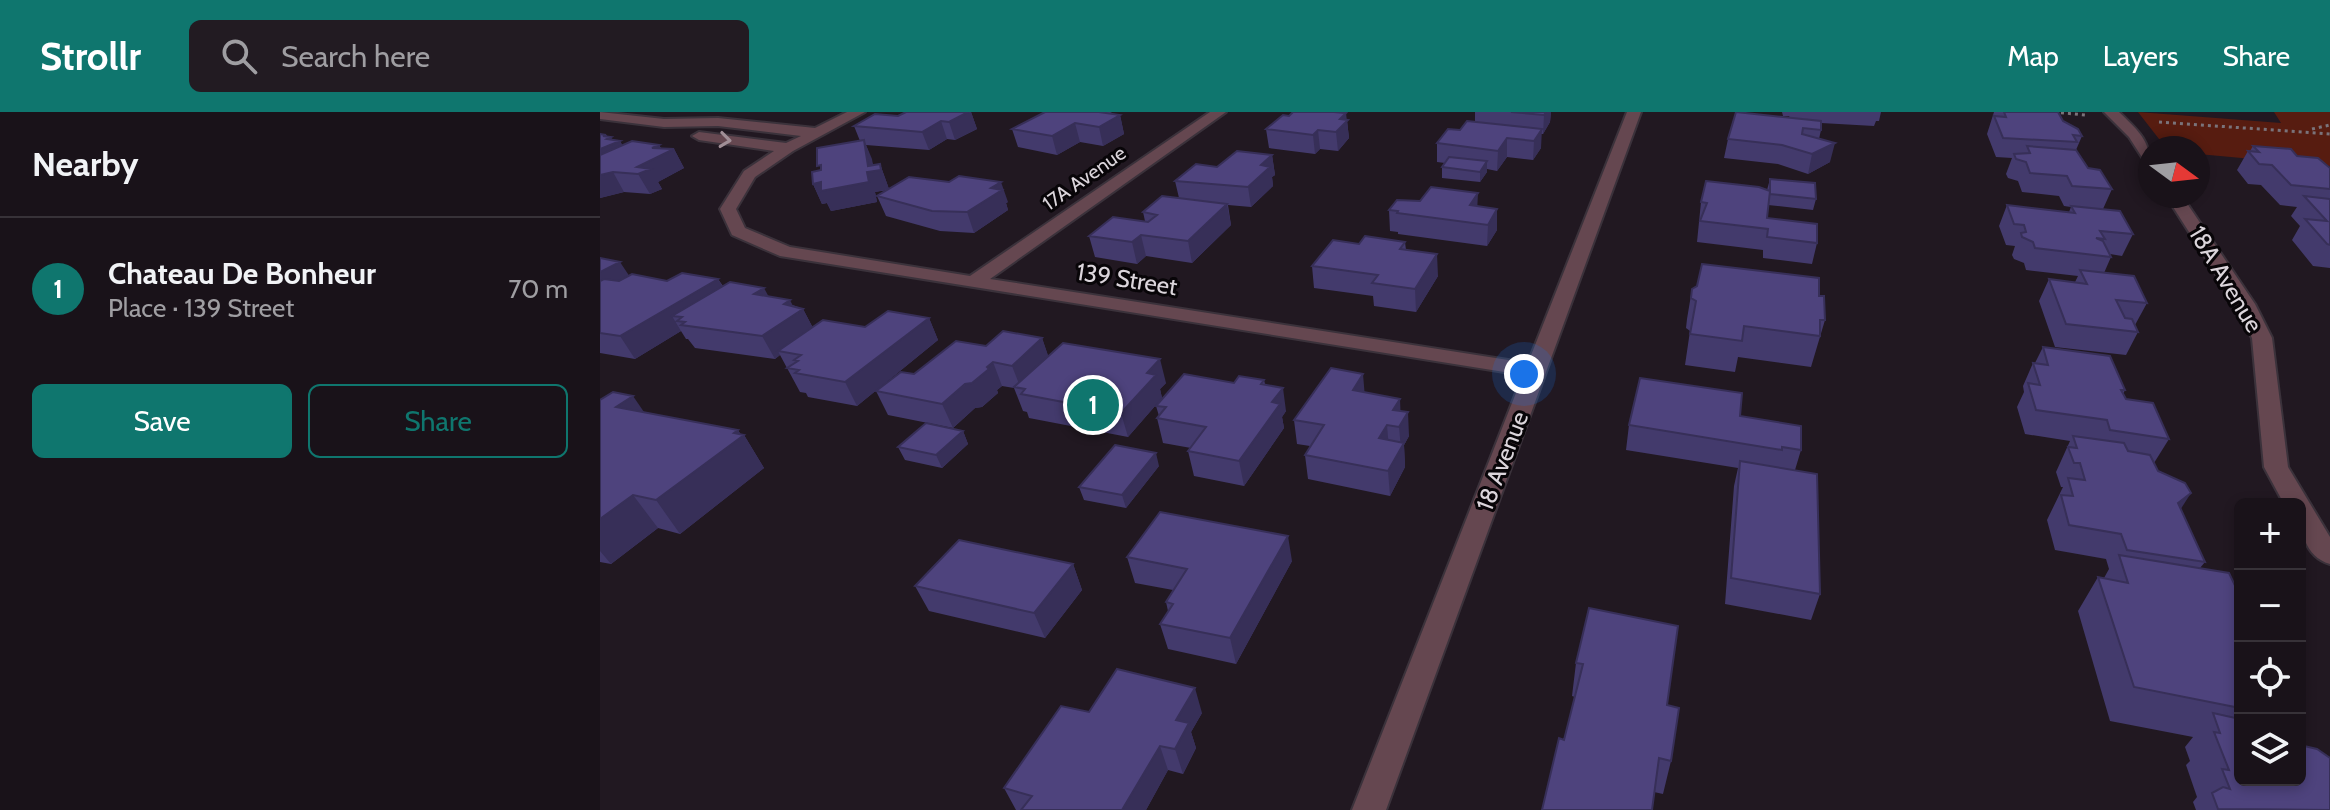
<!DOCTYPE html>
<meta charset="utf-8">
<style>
:root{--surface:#191219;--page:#221b22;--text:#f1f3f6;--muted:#9f9ea2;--line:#373238;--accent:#0f766e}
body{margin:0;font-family:Cabin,sans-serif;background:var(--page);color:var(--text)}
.controls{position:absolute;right:24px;bottom:24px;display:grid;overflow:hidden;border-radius:12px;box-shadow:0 4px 12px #0003}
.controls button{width:72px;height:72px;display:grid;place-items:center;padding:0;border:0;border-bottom:2px solid var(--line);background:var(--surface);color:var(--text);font:40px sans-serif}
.compass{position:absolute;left:1538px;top:24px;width:72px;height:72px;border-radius:50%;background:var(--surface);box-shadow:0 4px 12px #0003;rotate:105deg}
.you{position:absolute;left:924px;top:262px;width:28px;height:28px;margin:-20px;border:6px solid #fff;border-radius:50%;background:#1a73e8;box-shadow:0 0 0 12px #1a73e833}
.badge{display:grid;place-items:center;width:52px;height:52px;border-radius:50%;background:var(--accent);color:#fff;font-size:26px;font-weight:700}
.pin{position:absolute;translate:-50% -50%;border:4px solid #fff;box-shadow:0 2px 8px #0006}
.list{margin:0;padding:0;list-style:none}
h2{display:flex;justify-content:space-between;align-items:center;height:104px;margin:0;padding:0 32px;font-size:34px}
h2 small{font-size:26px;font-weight:400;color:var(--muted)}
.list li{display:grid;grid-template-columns:52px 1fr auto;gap:24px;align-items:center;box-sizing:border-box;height:144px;padding:0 32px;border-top:2px solid var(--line)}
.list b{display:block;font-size:30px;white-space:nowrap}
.list p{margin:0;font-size:26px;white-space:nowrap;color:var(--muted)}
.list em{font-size:26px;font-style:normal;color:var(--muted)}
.actions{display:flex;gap:16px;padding:24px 32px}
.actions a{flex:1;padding:18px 0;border:2px solid var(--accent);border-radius:12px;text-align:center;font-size:28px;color:var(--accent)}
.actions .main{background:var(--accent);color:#fff}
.icon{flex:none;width:44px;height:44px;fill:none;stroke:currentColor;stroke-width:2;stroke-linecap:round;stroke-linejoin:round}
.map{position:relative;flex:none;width:1730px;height:698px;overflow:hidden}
header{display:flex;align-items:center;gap:48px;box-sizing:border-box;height:112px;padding:0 40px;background:var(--accent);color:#fff}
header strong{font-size:38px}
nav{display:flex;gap:44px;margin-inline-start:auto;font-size:28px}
.search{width:560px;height:72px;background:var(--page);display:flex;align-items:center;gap:20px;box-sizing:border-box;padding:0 28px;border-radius:12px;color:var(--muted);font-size:30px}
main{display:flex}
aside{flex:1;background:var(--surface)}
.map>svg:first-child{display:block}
</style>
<header>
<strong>Strollr</strong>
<div class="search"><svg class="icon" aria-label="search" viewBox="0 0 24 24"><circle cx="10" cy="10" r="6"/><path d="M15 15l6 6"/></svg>Search here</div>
<nav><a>Map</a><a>Layers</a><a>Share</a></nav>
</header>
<main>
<aside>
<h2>Nearby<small></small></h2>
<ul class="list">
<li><span class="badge">1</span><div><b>Chateau De Bonheur</b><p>Place · 139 Street</p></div><em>70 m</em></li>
</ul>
<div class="actions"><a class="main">Save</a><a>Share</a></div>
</aside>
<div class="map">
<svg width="1730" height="698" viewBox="0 0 1730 698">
<rect width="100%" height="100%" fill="#211821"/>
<path fill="#571c10" d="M1538,0L1681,11L1674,0H1730V54L1598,42V36H1566Z"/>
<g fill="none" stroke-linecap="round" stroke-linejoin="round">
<defs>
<path id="minor" d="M0,0L64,7L118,6L215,16L247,0H265L193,39L155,65L136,97L145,116L190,135L370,164L610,0H626L390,167L928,251L1027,0H1041L786,698H752L923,263L180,144L132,123L120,97L144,59L174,39L99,28L92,24L99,20L186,31L201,24L118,14L64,15L0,7Z
M1504,0H1519C1536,17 1550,27 1550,52L1545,50L1529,25Z
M1566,84H1582L1655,192L1672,226L1688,355L1730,425V452C1703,444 1700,416 1700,392H1684L1664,355L1652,226L1635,192Z"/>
</defs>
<use href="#minor" stroke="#3b323b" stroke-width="4"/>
<path stroke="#7a737a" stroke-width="3" stroke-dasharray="3 4" stroke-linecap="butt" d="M1454,0L1485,3
M1559,10L1730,22
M1712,17L1730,13"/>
<use href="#minor" fill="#654750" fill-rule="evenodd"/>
</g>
<path fill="#433a6c" d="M306,0H371L377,17L355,28L347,27L329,38L266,33L273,53L280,52L289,77L408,90L406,91L408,98L374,121L340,119L286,104L277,84L288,78L275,80L277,90L231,99L227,91L222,92L213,72L220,58L260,29L254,14L298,4Z
M445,0H512L508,2L520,3L524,22L503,34L480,30L457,43L418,35L412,17Z
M875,0H951L950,10L943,22H941V36L933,48L907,45L897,59L887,57V60L880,70L842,66V55L845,51L837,50V31L875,10Z
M1182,0H1281L1279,9H1276L1274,14L1221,11V18L1219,27L1230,50L1208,62L1178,52L1124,46L1128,27L1190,6L1189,4H1183Z
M1394,0H1458L1463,9L1482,24L1476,38L1488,56L1512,77L1503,97L1533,122L1522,144L1510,142L1511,145L1504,161L1547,191L1535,213L1538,220L1526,243L1455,235L1439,189L1449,167L1475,170L1478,164L1426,158L1424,151L1414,147L1412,143L1415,134L1406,133L1399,114L1407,93L1469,100L1471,95L1464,94L1459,84L1422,80L1418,69L1408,66L1406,62L1412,46L1396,45L1387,22Z
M747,8L749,26L738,39L720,37L715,42L669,36L666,17Z
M6,23L12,28L20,29L22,33H59L61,36L74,37L84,56L58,70L62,77L50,82L24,80L0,86Z
M1653,34L1697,44L1730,56V156L1713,154L1692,128L1700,114L1691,104L1697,95L1680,93L1661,73L1648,72L1637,58L1648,39H1650Z
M672,43L675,63L672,65L673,74L651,95L628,93L631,113L592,151L546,144L537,152L495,145L489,124L545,109L543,100L579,86L575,69L617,55Z
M1170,67L1216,87L1213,98L1168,93L1167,106L1217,131L1212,152L1163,146V138L1097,130L1101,90L1167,78Z
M877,94L897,97V118L887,134L798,122V120L790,119L789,98Z
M805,130L806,138L838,164L816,200L774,194L773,184L714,176L712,154L759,132Z
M0,146L29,164L67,169L118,167L123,174L169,184L203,197L213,216L265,215L329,206L338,228L257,294L208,285L206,281L200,280L180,243L175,247L95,236L88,227H86L81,219L35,247L0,241Z
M1097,174L1219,184L1225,208L1211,255L1138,245L1135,260L1085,253L1090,219L1086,216L1087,207L1092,177Z
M442,226L448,244L566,271L560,277L562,286L528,325L429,306L427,300L423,299L414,276L402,274L397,278L398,281L382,295L375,296L353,316L288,303L276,279L314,262L386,234Z
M1443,235L1525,278L1523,282L1526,287L1569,327L1554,351L1558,359L1581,397L1605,450L1600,456L1640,484V668L1730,698H1596L1593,690L1597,685L1586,653L1590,649L1585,635L1593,625L1510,609L1478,499L1498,465L1504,466L1509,457L1506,447L1455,438L1447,408L1463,375H1461L1456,360L1470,329L1425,322L1417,295L1424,280L1423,274L1433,251H1435Z
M664,268L665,272L686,299L682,305L684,316L644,374L594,364L588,339L591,336L563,331L557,306L559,304L556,294L634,271Z
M765,281L800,299L809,324L804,333L805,355L790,384L708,367L705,343L710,334L697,332L694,308Z
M0,288L44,300L138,318L141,323H144L164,356L80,422L58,416L11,452L0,450Z
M1140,304L1201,338L1195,358L1220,482L1211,508L1125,492L1134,374L1138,356L1026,338L1029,313Z
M363,319L368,332L342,356L305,348L298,335Z
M559,354L526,396L484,388L479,375Z
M527,445L692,449L636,552L568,537L560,512L568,499L566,490L573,478L535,471Z
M473,452L482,478L445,526L329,499L315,474Z
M989,496L1067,593L1071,649L1063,682L1054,680L964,628L975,585L972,584L976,551Z
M489,600L602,601L591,620L596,636L583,662L568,658L546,698H416L404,676Z"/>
<path fill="#372f58" d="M368,0H371L377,17L355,28L349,10Z
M946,0H951L950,10L943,22L944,3Z
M746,1L749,26L738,39L736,20L740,7Z
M520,3L524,22L503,34L499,15Z
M341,9L347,27L329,38L322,20Z
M475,11L480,30L457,43L452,24Z
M942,17L941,36L933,48L934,29Z
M718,18L720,37L715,42L713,23Z
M6,23L9,26L11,25L14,31L20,29L31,48L0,61V37L3,24Z
M907,26V45L897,59L898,39Z
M264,28L272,47L274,59L280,52L289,77L275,80L277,90L231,99L227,91L222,92L213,72L268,54Z
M1235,31L1230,50L1208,62L1212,42Z
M59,33L64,42L74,37L84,56L58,70L62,77L50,82L38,62L37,55L52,36Z
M672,43L675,63L672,65L673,74L651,95L648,75L661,53Z
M887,49V60L880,70V60Z
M13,60L24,80L0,86V63Z
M401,70L408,90L406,91L408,98L374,121L367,100L391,76Z
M878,81L877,101L870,93Z
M627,92L631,113L592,151L588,129Z
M897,97V118L887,134L888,113Z
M541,123L546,144L537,152L532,130Z
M837,142L838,164L816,200L815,177Z
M20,150L34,171L0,190V160Z
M118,167L131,189L82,205L72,204L81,219L35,247L20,224Z
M164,176L176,198L154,182Z
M190,188L197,202L203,197L215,220L178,239L180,243L175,247L162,224L184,192Z
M329,206L338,228L257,294L245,270Z
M442,226L450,249L421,277L412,254Z
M560,247L566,271L560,277L562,286L528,325L521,301L547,261Z
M393,250L402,274L397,278L398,281L382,295L375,296L353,316L342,292Z
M763,262L765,286L753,278Z
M683,276L686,299L682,305L684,316L644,374L639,349L672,290Z
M33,284L55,316L16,295Z
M800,287L801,311L793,298Z
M808,300L809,324L804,333L805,355L790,384L788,359L801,337L799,315Z
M787,313L789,337L779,326Z
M138,318L142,325L144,323L164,356L80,422L56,388Z
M363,319L368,332L342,356L336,343Z
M556,341L559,354L526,396L522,383Z
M1591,381L1575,406L1578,391Z
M33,383L58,416L11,452L0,439V407Z
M688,424L692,449L636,552L630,526Z
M473,452L482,478L445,526L434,501Z
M595,576L602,601L591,620L596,636L583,662L575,637L576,608Z
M560,634L568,658L546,698H522Z"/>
<path fill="#4e437d" stroke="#372f58" stroke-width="2" d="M306,0H368L349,10L341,9L322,20L254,14L275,2L298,4Z
M445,0H499L520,3L499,15L475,11L452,24L412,17Z
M693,0H734L746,1L740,7L748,8L736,20L718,18L713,23L666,17L683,3L689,4Z
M911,0H946L944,3Z
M1136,0L1221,9V18L1203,16L1202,22L1235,31L1212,42L1182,33L1128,27Z
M1404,0H1458L1463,9L1478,17L1482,24L1473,23L1477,30L1403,26L1394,4L1406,5Z
M867,9L942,17L934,29L907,26L898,39L837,31L848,17L860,18Z
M0,22L6,23L3,24L11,25L7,27L20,29L0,37Z
M264,28L268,54L280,52L281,58L267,60L269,70L221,79V70L213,72L212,60L221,58V53L217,54V36Z
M32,29L59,33L52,36L74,37L37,55L51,57L38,62L13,60L0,63V43Z
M1427,34L1476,38L1488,56L1500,58L1512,77L1472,74L1467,64L1430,61L1426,50L1416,47L1414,42L1430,41Z
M1653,34L1691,37L1697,44L1718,46L1730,56V77L1691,73L1672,53L1659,52L1648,39L1659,40Z
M637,39L672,43L661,53L670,55L648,75L575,69L596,52L617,55Z
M849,45L887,49L880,60L842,55Z
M359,64L401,70L391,76L402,78L367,100L332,99L277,84L309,65L349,70Z
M1170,67L1215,71L1216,87L1170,82Z
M1106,69L1159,75L1170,79L1167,106L1217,112V131L1167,125L1168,117L1100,109L1107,91L1101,90Z
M831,75L878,81L870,93L897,97L888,113L797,101L798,99L789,98L797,88L820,89Z
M562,84L627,92L588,129L541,123L532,130L489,124L513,105L548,110L557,103L543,100Z
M1704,84L1730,87V133L1727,132L1705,107L1727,109Z
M1407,93L1475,101L1471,94L1520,99L1533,122L1500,119L1505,127L1496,126L1503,129L1511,145L1435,136L1433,130L1422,125L1421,121L1426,120L1424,113L1414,112Z
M765,124L805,130L800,137L837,142L815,177L772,171L778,163L712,154L733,128L759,132Z
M0,146L20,150L0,160Z
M1102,152L1219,166V184H1224L1225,208H1220V224L1144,214L1142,229L1090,222L1096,189L1091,186L1092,177L1097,174Z
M1480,158L1534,164L1547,191L1516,188L1525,206L1532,207L1538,220L1466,212L1449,167L1487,172Z
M82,161L118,167L20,224L0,221V169L4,167L19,169L32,162L67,169Z
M130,170L164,176L154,182L190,188L184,192L203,197L162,224L81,213L85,210L77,209L82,205L72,204Z
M288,199L329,206L245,270L195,261L199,258L187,256L198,249L194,248L201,243L178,239L223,208L265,215Z
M403,219L442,226L412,254L393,250L387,255L389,257L372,271L365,272L342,292L276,279L301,260L314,262L356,229L386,234Z
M463,231L560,247L547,261L556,263L521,301L421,282L425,277L414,275Z
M1443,235L1510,244L1525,278H1521L1526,287L1553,291L1569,327L1510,318L1507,308L1436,298L1428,271L1440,273L1433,251L1448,253Z
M731,256L763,262L753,278L800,287L793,298L808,300L799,315L787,313L779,326L804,331L788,359L705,343L724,313L694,308Z
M584,262L634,271L639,264L664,268L661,272L683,276L672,290L680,292L639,349L588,339L606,315L557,306L566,295L556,294Z
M1040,266L1142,281L1140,304L1201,314V338L1182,335V338L1029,313Z
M13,280L33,284L16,295L138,318L134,321L144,323L56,388L33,383L0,407V288Z
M326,311L363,319L336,343L298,335Z
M1473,324L1524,331L1528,339L1550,343L1558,359L1585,371L1591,381L1578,391L1605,450L1527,438L1521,422L1469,413L1461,383L1473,384L1468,366L1485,368L1480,351H1474L1468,335L1477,336Z
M515,333L556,341L522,383L479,375Z
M1140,349L1217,362L1220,482L1131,466Z
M560,400L688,424L630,526L560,512L573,492L566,490L587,457L527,445Z
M359,428L473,452L434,501L315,474Z
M1519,443L1629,461L1640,484V596L1534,575L1498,465L1528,471Z
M989,496L1078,514L1067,593L1079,596L1071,649L1059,646L1052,698H942L959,626L964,628L983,552L976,551Z
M517,557L595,576L576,608L589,611L575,637L560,634L522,698H421L432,684L404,676L461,594L489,600Z
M1613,601L1640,607V668H1700V633L1717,637L1730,646V698L1618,697L1612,681L1623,675L1630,677L1622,657L1629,658L1614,620L1620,621Z"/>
<defs><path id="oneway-chevron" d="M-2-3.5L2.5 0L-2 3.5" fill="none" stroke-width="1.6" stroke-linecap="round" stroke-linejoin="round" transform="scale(2)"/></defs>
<use stroke="#a08e96" href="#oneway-chevron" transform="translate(125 28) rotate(7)"/>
<g text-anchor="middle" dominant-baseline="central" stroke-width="6" stroke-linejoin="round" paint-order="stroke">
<g font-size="20" fill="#dbd5db" stroke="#080508">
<text transform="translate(484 66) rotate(-35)">17A Avenue</text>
</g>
<g font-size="24" fill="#dbd5db" stroke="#080508">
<text transform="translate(527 167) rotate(9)">139 Street</text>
<text transform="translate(1626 167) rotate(59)">18A Avenue</text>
<text transform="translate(902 349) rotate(-69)">18 Avenue</text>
</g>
</g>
</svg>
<div class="controls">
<button>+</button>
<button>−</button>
<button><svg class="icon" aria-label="locate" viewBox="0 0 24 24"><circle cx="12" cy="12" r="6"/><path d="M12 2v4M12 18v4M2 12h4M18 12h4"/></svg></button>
<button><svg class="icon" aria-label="layers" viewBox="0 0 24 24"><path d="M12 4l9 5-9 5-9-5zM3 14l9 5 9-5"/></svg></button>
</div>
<svg class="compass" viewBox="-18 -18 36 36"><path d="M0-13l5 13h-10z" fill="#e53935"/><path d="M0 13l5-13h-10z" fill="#9f9ea2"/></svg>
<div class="you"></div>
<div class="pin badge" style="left:493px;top:293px">1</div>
</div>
</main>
